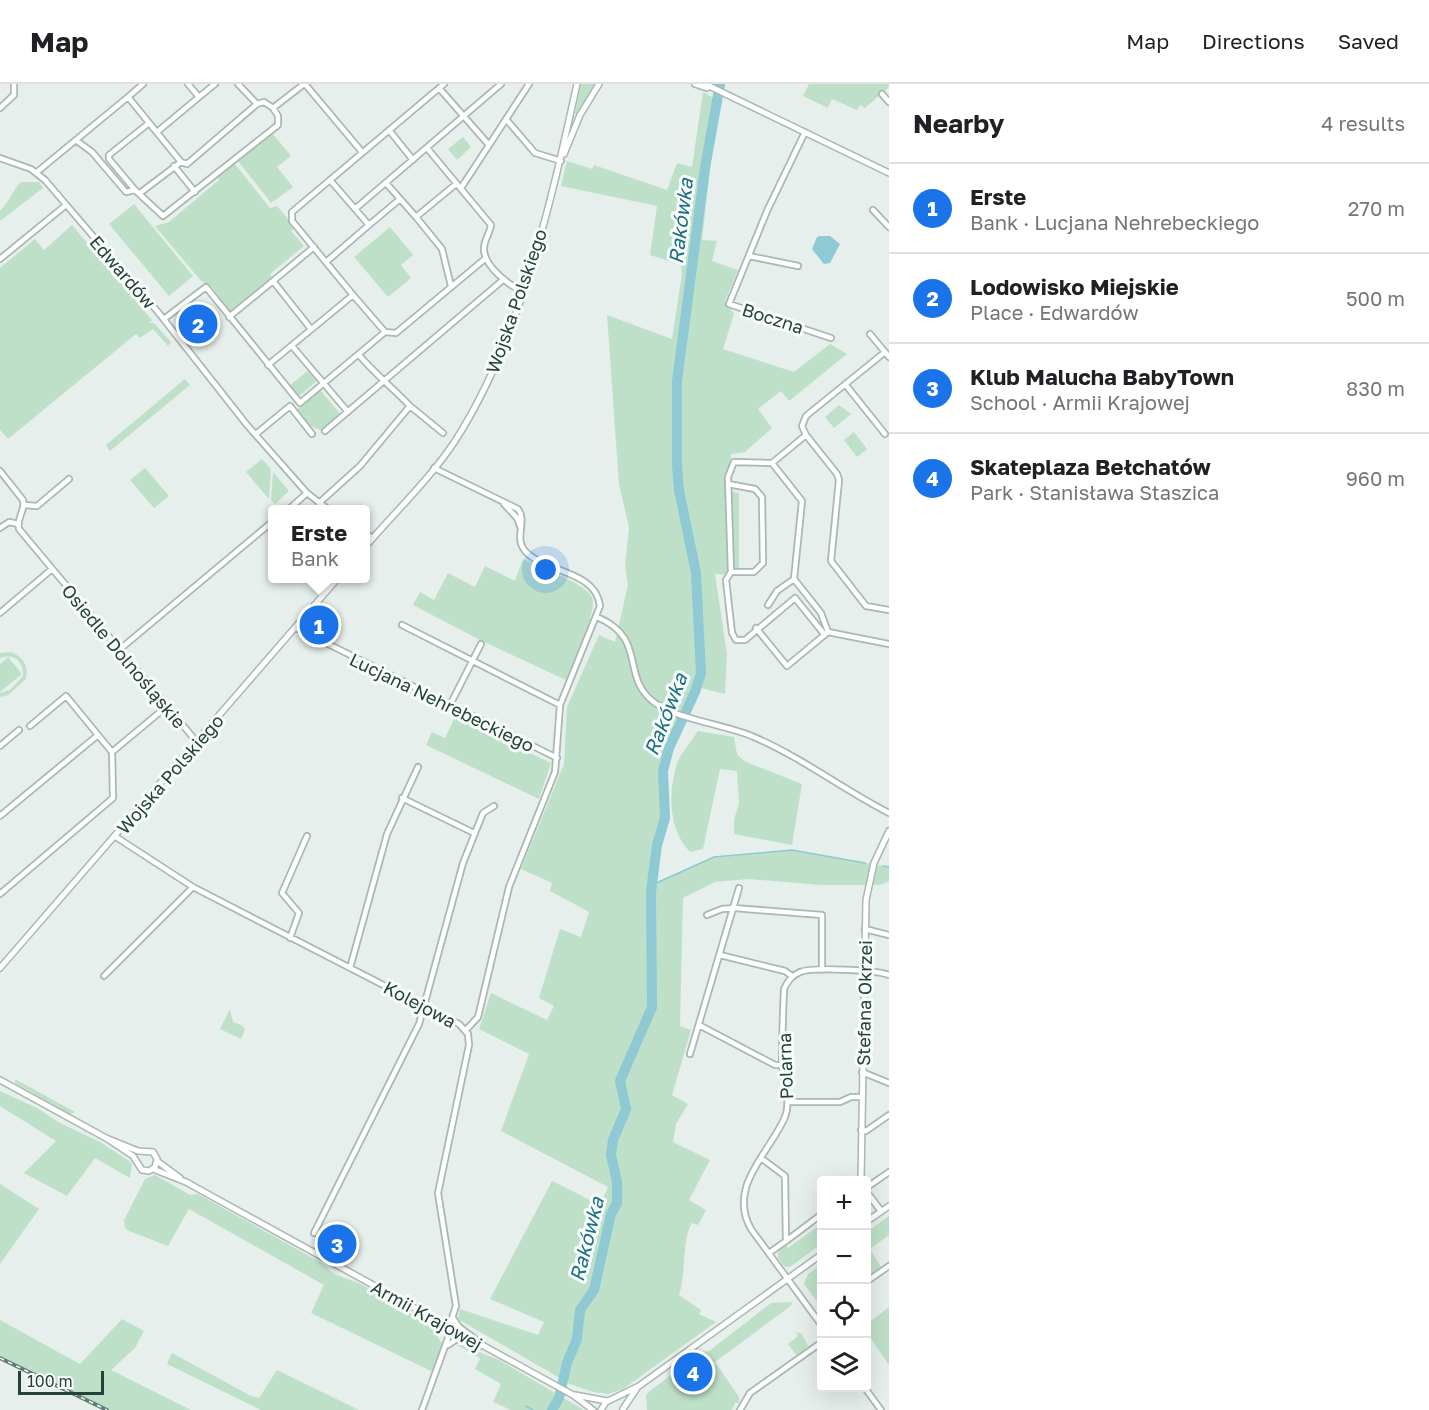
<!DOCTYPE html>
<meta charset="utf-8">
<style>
:root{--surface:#fff;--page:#f6f6f6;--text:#202124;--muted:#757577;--line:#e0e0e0;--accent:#1a73e8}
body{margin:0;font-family:"Golos Text",sans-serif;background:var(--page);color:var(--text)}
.controls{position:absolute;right:18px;bottom:18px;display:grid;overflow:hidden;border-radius:6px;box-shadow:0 6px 24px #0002}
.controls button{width:54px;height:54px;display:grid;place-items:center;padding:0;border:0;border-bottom:2px solid var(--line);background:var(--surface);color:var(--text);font:30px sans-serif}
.scale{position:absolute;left:18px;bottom:15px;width:86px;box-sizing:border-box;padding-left:6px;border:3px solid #24423a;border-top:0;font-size:16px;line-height:21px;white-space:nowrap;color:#24423a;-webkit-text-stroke:4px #f7fbf9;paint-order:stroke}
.you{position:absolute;left:546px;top:486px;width:21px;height:21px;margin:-15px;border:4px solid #fff;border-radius:50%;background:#1a73e8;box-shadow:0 0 0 9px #1a73e833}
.badge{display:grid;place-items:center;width:39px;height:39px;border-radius:50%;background:var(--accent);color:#fff;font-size:20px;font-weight:700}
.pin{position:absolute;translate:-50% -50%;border:3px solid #fff;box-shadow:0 2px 6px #0006}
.popup{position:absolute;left:268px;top:421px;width:102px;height:78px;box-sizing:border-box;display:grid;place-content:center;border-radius:6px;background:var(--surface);filter:drop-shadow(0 2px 4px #0005);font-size:20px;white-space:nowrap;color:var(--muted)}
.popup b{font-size:22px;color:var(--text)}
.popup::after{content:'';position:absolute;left:50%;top:100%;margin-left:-12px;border:12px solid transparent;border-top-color:var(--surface)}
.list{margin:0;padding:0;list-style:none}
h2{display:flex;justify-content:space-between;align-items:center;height:78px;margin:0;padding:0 24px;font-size:26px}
h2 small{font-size:20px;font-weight:400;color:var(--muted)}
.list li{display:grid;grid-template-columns:39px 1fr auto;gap:18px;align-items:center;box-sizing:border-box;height:90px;padding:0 24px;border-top:2px solid var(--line)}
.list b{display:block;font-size:22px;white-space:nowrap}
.list p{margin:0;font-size:20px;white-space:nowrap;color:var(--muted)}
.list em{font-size:20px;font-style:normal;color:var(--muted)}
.icon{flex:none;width:33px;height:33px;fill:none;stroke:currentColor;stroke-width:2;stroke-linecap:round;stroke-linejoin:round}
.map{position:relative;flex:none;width:889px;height:1326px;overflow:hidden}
header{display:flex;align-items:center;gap:36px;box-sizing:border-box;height:84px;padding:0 30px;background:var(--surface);border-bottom:2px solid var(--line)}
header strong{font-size:28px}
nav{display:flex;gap:33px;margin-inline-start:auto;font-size:21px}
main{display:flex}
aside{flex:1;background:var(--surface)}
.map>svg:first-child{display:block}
</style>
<header>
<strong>Map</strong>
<nav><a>Map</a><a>Directions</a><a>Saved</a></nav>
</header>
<main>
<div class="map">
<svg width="889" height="1326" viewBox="0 0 889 1326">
<rect width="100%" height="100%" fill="#e6efeb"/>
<path fill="#bfe0c8" d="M581,0H595L576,31L575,29Z
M809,0H889V3L865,24L860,21L857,26L832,15L828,24L803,12Z
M703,8L722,19L714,51L702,156L717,157L712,177L738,186L725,217L734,230L723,265L794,288L830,260L847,270L789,317L781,307L758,325L772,344L745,368L731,370L732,408L739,409V491L715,490L727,570L725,610L697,603L669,664L663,687L665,734L657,761L652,800L714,773L792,766L889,783V797L880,801H821L749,795L715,798L683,814L680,942L691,946L672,1011L688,1020L676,1040L673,1058L710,1076L689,1116L706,1126L698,1141L692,1139C681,1157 687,1187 679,1211L701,1226L699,1230L716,1238L623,1305L608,1310L593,1308L570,1300L458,1235L460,1225L538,1251L544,1238L490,1215L552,1097L600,1121L608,1103L501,1047L529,970L479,945L491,909L547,936L554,922L539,914L560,845L581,853L589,828L550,807L552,799L521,785L564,680L567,623L599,551L615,558L628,501L625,482L629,443L619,401L607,231L672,255L682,190L681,181L650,171L657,122L561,102L567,77L592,85L594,81L667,106L677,79L692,83Z
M273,50L291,72L277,83L293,103L271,119L238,77Z
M463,53L471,63L457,76L448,65Z
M234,79L270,124L277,122L295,143L291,147L304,162L270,190L272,194L231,228L211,202L201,197L155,142L169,138L219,96L217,93Z
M21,98H39L43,104L0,137V127C9,118 14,104 21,98Z
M134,120L193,192L169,212L109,140Z
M72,141L152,236L149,239H154L171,258L168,262L153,245L140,254L136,250L8,355L0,346V184L35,155L44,166Z
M390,143L413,171L401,181L411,194L388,213L354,173Z
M308,287L317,297L298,313L289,302Z
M185,295L190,301L110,367L106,361Z
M320,306L341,331L322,347L309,341L296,326Z
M839,321L851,330L834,344L825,333Z
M854,348L867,365L857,373L844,356Z
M262,375L271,385L269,415L246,388Z
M145,384L169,412L154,424L130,396Z
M273,388L289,407L275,420L271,416Z
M523,475C537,482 586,500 592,513C598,527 572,580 566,596L482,557L413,521L420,508L434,516L448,489L475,503L485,482L515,497Z
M11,568C23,573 29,582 26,595L8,611L0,613V609L10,606L23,592C24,577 14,569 0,574V569Z
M8,573L22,590L0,608V580Z
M455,633L551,679L539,715L426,661L432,648L445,654Z
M698,647L734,653L737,670L744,677L802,700L792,761L734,750V735L739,720L737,687L720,685L703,765L690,768C669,747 668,711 676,683C679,671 691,658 698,647Z
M230,925L233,938L243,942L245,946L241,955L220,945Z
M15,995L75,1028L70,1030L15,999Z
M0,1007L39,1025L58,1038L100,1058L129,1077L132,1080L130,1094L95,1074L67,1112L24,1089L56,1057L0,1022Z
M155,1091L190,1111L198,1110L320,1178L334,1190L359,1199L432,1242L442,1260L433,1288L311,1229L324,1201L189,1125L168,1162L129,1147L125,1144L124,1136L145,1095Z
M0,1100L39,1125L0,1180Z
M889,1132V1151L870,1165L881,1183L867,1195V1148Z
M821,1140V1160L790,1183H785L778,1174V1169L785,1160L788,1164Z
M821,1181V1219L819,1220L804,1200L808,1190Z
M791,1218L792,1220L788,1224L715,1278L739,1313V1319H735L732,1326H647L646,1311L651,1306L702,1268L709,1267L771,1219Z
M889,1223V1281L867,1249V1240Z
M122,1235L144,1247L135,1264L111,1286L191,1326H103L0,1272V1236L80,1280Z
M796,1248L802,1250L808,1262L797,1272L788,1260L798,1252Z
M457,1261H462L499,1276L584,1326H511L493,1318L501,1300L475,1285L480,1274Z
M172,1269L251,1312L259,1314L277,1286L359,1326H261L167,1280Z"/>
<path fill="#8ec9d4" d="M821,152H830L840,160L830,179L824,180L812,165L817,153Z"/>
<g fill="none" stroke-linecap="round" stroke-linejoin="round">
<path stroke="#8ec9d4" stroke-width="1.5" d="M883,782L889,783
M652,801L714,773L792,766L865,779
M526,1322L533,1326"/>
<path stroke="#8ec9d4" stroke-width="10" d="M552,1326L559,1314L567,1279L577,1255L580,1226L594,1206L611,1130L617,1119V1098L611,1071L613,1056L626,1025L620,997L652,923L651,808L657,761L665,734L663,687L669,664L695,608L701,589L696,489L679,406L677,381V297L705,84L720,0"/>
<defs>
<path id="minor" d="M143,0L128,13L181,78
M238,0L257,20L264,18L273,24L304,0
M305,0L362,68
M439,4L489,61
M882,10L889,18
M199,13L215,0
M0,24L14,11V0
M506,35L535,69L561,77
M149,39L109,71V75L135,106L163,132L278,41V32L273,24
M389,46L413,76
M157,48L199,13L188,0
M805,48L767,127L729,220L831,254
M77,57L92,68L126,108L135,106
M427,64L491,141C490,149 484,156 484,164C483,181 508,201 522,207
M0,74L31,85L45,96L158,228L247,341L307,409L329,426
M174,82L195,108
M37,88L128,13
M386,99L416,133L456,100
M461,104L529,0
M140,109L181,78L187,80L257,20
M355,125L501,0
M873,126L889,143
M416,133L442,165L451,202
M369,141L400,115
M749,172L798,182
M0,175L66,121
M326,178L369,141L330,96
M353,211L385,248
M229,233L273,197
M164,235L206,203L300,319L385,248L396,249L486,174
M311,245L273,197L314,163
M870,250L885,268
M292,262L348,328
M268,281L353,211L292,137V128L444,0
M845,300L885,350
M410,322L443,349
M325,347L504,195
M256,350L290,322L312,350
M806,351L802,342L806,332L885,268L889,273
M772,379L806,351L837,390L839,396L831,477L866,522L889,526
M434,384L518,425C528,438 512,455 527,469C548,489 596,487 600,522L560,621L555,688L509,803L478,933L466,946
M0,387L23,416C26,426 16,434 19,445L196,657
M728,400L755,405L762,413L763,479L754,488H731
M319,419L360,382L410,322C393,304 375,290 359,271
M504,420L517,434L520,442
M24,421L37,422L69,395
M288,426L307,409
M0,444L9,438L18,440
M366,449L372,454
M768,521L777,507L794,495
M0,529L52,485
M597,533C649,555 619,593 655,619C676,635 727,641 754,653C801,673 844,706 889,729
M402,541L560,621
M296,544L557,674
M756,544L787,582L828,548L889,560
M824,550L795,514L745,556H736L732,549L726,496L731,488L728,393L734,378L772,379L802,417L794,495L821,529L828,548
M119,566L272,438
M450,621L481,560
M30,642L66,612L98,651
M0,662L19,646
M402,714L474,749
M0,732L98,651L112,668
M116,753L193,803L459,940L468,950L469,961L438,1109L456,1222L449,1243
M0,810L113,714L112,668L166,623
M707,831L722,825L734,824L822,831V886
M865,845L889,851
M290,854L299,829L282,809L307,752
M720,871L785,887L792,892
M350,884L387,750L418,683
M104,892L193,803
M699,941L775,981H782
M690,970L739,804
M862,988L889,999
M788,1018H840L851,1013H861
M861,1046L866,1047L889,1031
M761,1074L785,1092L786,1157L769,1169
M866,1104L889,1088
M314,1149L419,940L463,779L483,729L494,722
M786,1157L822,1130
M866,1198L889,1182
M453,1234L459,1243L474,1254
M822,1242L751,1145C727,1102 769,1070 785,1033C792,1015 782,996 782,978C782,954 783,929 784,905C788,897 791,892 800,888C812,883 876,886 889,891
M448,1261L457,1255L480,1262
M865,1304L881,1326
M422,1326L449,1251L440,1239
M740,1326L750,1309L822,1258"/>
<path id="tertiary" d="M695,0L707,4
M705,0L889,89
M564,70L580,31L599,0
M366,462C395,428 430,395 455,357C521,255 551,118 577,0
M0,884L338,494
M0,996L106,1054L133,1072L142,1086L149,1087L155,1083L157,1075L153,1068L138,1067L106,1054
M157,1077L180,1094
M153,1085L186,1098L573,1311L593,1326
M861,1096L866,816L874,779L889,747
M866,1107L881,1127
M866,1138L889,1122
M575,1311L607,1317
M623,1325L637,1304
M601,1326L606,1318L639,1302L822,1170"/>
</defs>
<use href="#minor" stroke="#a8b8b2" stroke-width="8"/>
<use href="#tertiary" stroke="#a8b8b2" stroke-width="8"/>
<use href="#minor" stroke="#fff" stroke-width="4.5"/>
<use href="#tertiary" stroke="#fff" stroke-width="5"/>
<defs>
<path id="rail" d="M0,1274L107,1326"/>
</defs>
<use href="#rail" stroke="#5f7d75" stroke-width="4"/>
<use href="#rail" stroke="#f7fbf9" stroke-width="1.5" stroke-dasharray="4.5" stroke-linecap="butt"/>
</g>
<g text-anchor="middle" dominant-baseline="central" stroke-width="6" stroke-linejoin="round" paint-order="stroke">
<g font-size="18" fill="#24423a" stroke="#f7fbf9">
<text transform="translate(123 188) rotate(49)">Edwardów</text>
<text transform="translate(516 217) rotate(-71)">Wojska Polskiego</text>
<text transform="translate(773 234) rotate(18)">Boczna</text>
<text transform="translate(124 572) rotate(50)">Osiedle Dolnośląskie</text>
<text transform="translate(442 618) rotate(26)">Lucjana Nehrebeckiego</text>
<text transform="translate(170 690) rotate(-49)">Wojska Polskiego</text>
<text transform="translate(864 919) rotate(-89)">Stefana Okrzei</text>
<text transform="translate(420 920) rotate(28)">Kolejowa</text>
<text transform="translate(785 982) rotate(-92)">Polarna</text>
<text transform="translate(427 1231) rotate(29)">Armii Krajowej</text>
</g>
<g font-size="20" font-style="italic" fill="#1c6f80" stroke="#f7fbf9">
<text transform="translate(680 137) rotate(-83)">Rakówka</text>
<text transform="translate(665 630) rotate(-69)">Rakówka</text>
<text transform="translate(586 1155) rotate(-76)">Rakówka</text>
</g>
</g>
</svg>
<div class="controls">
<button>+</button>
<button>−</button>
<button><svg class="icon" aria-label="locate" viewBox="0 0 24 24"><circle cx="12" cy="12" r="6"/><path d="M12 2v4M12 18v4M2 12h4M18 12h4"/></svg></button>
<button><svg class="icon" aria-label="layers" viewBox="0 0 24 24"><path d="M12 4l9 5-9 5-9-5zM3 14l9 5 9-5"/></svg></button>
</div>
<div class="scale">100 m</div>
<div class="you"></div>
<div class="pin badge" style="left:319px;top:541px">1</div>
<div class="popup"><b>Erste</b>Bank</div>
<div class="pin badge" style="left:198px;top:240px">2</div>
<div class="pin badge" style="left:337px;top:1160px">3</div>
<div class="pin badge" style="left:693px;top:1288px">4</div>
</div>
<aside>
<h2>Nearby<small>4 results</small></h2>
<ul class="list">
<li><span class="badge">1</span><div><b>Erste</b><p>Bank · Lucjana Nehrebeckiego</p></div><em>270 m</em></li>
<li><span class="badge">2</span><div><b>Lodowisko Miejskie</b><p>Place · Edwardów</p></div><em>500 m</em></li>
<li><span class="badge">3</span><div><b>Klub Malucha BabyTown</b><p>School · Armii Krajowej</p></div><em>830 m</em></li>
<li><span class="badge">4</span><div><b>Skateplaza Bełchatów</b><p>Park · Stanisława Staszica</p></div><em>960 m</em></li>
</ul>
</aside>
</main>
